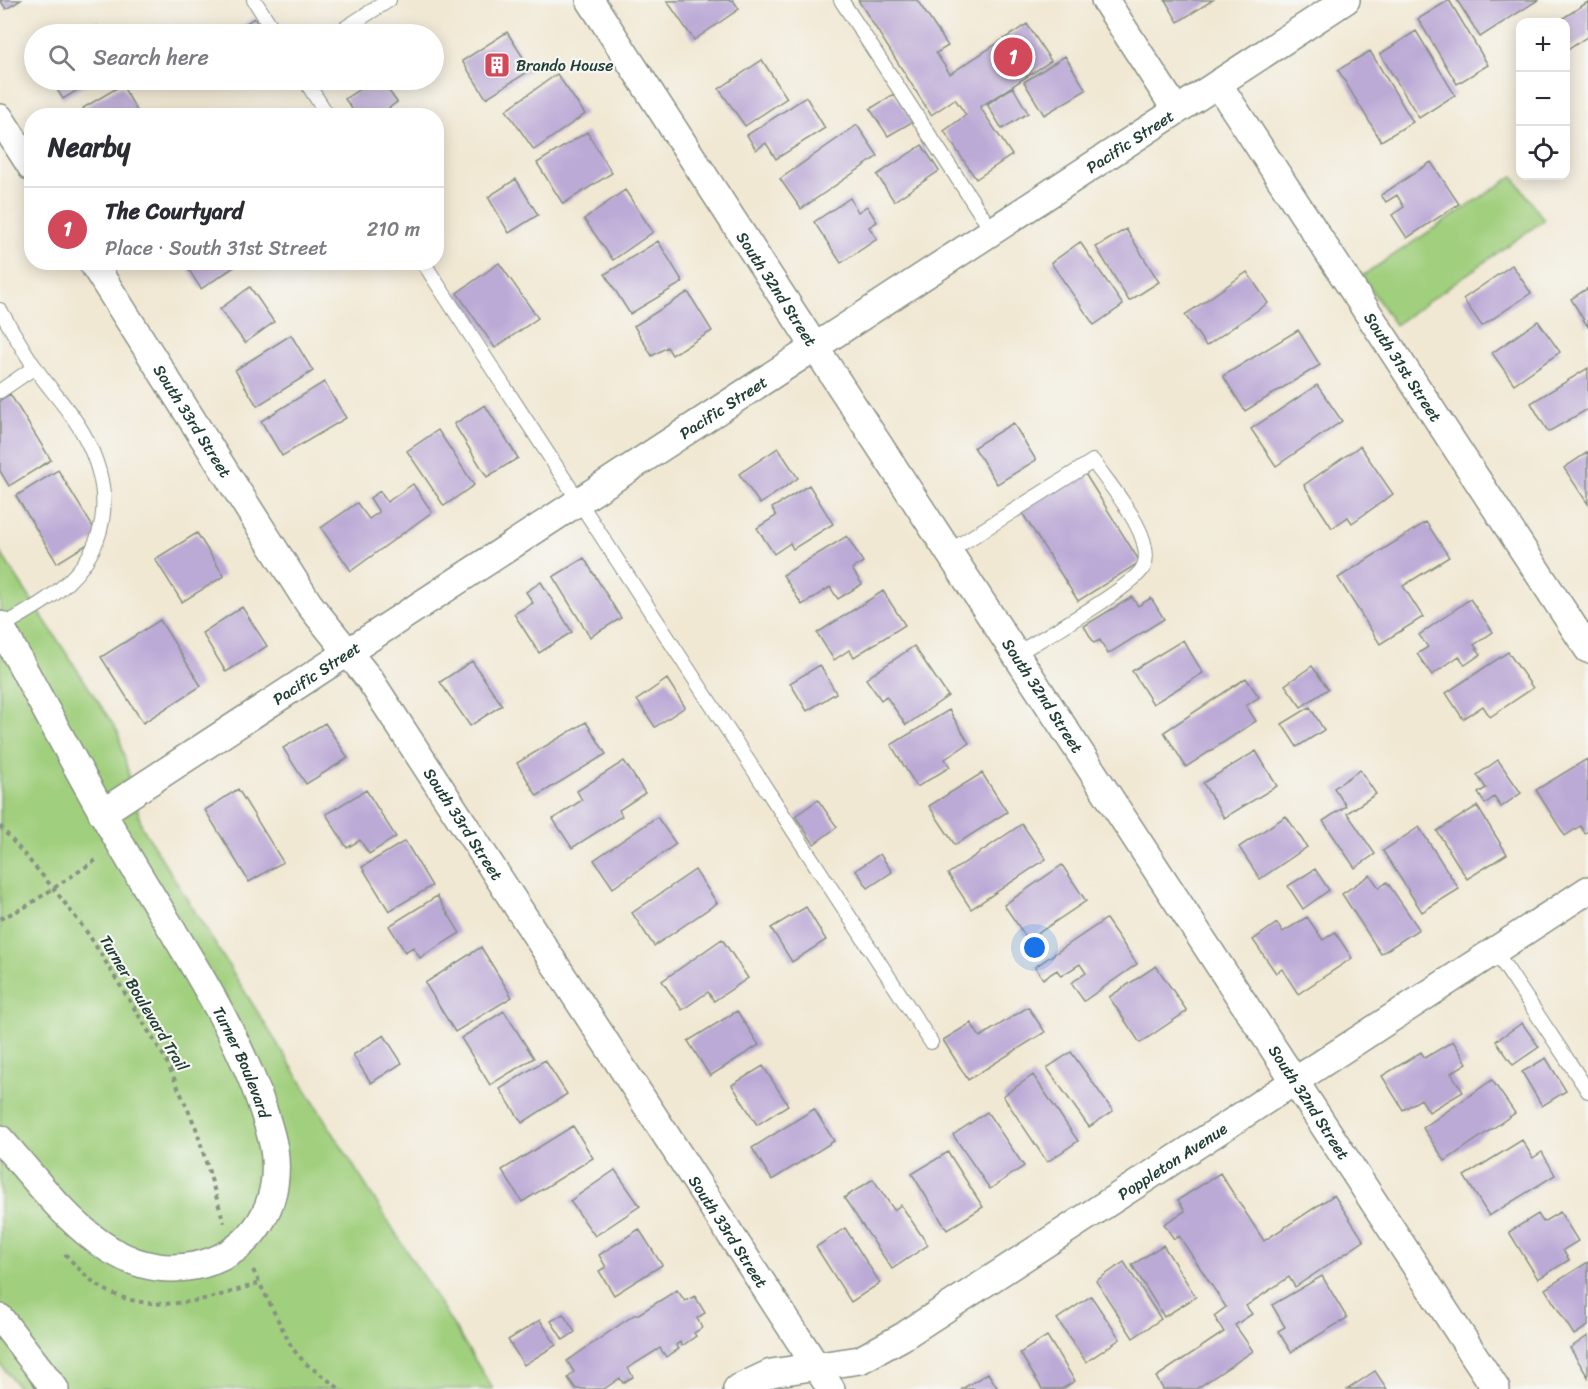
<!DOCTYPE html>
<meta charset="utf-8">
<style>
:root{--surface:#fff;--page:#f2f2f3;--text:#2b2b33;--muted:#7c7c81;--line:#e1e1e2;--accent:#d1495b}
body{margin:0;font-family:Sriracha,sans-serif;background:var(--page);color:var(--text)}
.controls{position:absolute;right:18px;top:18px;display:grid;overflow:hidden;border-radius:12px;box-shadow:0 3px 15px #0003}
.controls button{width:54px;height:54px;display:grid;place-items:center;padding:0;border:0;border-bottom:2px solid var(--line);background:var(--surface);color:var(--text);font:30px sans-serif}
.you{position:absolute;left:1035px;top:948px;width:21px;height:21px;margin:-15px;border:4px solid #fff;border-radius:50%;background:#1a73e8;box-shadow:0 0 0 9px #1a73e833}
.badge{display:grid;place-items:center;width:39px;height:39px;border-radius:50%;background:var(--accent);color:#fff;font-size:20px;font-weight:700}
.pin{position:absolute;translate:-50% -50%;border:3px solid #fff;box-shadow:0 2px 6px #0006}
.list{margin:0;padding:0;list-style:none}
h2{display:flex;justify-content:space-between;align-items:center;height:78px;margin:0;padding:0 24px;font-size:26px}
h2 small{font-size:20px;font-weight:400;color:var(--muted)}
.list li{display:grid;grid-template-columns:39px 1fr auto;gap:18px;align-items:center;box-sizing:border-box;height:84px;padding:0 24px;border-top:2px solid var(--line)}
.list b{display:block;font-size:22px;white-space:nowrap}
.list p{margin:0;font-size:20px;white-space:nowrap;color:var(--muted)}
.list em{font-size:20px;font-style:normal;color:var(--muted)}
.icon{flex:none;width:33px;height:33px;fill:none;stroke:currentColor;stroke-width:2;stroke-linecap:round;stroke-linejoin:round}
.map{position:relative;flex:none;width:1588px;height:1389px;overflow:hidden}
.search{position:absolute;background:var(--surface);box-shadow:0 3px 15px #0003;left:24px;top:24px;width:420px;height:66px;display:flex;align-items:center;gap:15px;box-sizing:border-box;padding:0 21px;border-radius:33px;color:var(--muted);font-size:22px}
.panel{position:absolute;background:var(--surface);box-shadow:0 3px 15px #0003;left:24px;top:108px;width:420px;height:162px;border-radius:24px}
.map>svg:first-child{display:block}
</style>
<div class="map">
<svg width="1588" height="1389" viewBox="0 0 1588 1389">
<rect width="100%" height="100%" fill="#f6f6f2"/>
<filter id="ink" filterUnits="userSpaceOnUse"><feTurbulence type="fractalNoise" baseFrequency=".0167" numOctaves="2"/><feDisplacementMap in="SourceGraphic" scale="12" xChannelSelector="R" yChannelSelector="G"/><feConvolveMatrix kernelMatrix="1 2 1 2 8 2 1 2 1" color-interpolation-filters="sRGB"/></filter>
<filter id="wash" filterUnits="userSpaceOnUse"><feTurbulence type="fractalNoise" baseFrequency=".008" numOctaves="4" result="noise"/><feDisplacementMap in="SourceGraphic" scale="24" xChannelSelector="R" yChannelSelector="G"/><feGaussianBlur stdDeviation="1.35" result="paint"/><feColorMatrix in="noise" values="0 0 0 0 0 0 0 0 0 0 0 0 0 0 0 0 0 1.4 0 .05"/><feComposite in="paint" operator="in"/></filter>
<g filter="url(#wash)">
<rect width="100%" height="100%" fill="#f1e8d3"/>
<path fill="#a0cf7d" stroke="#608658" stroke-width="1.5" d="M1513,176L1544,220L1395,325L1362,276Z
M0,552L118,732L142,827L493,1389H20L0,1364Z"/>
<g id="blocks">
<path fill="#bba9d6" d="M0,0H21L6,9Z
M733,0L739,9L694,40L667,1Z
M858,0H917L948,46L936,53L950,74L1027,24L1051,61L980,107L1012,155L976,179L944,131L966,115L955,99L931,115Z
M1165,0H1213L1178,22Z
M1449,0L1488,65L1457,84L1418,19Z
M1457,0H1538L1480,37Z
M1588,2V36L1566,51V22H1557Z
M254,18L265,34H229Z
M97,26L102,34H84Z
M1416,31L1455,95L1419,118L1380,54Z
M507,32L531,70L486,98L462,61Z
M1370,51L1413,122L1381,141L1338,70Z
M1065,56L1086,90L1044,115L1024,82Z
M762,60L787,98L745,126L719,89Z
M557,74L585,114L534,150L506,110Z
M51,80H94L63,99Z
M373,80H381L397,102L378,116H357L345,99Z
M122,85L140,116H88L83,108Z
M1013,87L1028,113L1002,129L987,104Z
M894,94L912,122L888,136L870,109Z
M806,97L825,128L776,159L766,143L756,150L747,135Z
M857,125L878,156L801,209L780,179Z
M587,132L612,173L563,204L537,163Z
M922,145L939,171L894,201L877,175Z
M1431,162L1459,204L1407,238L1392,215L1404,207L1397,195L1386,202L1381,195Z
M516,179L538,215L509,233L488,197Z
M625,190L653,232L613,260L584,219Z
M850,198L858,212L867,206L877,222L869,227L877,239L841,263L814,222Z
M1126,229L1159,282L1129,301L1096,247Z
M658,241L683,282L630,314L605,274Z
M1080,242L1123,305L1094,325L1051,263Z
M184,262H242L201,289Z
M499,263L538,318L495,348L457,293Z
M1512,265L1531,293L1482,326L1463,299Z
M1247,272L1268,303L1206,346L1185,315Z
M250,287L274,322L245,343L220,309Z
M1588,288V327L1571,299Z
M688,292L712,331L672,355L667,347L652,356L634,326Z
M1538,321L1560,352L1514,384L1492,353Z
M1298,330L1320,365L1245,411L1223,376Z
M291,335L313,371L257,406L235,370Z
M1588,368V409L1548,432L1531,403Z
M324,382L346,418L282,456L261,421Z
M1317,385L1342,421L1276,466L1251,429Z
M10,394L51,460L9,486L0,471V400Z
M485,405L518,458L487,477L454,424Z
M1013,423L1036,460L997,484L974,447Z
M438,430L474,485L444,506L407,451Z
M1360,446L1393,494L1352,523L1348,517L1332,528L1304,485Z
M778,448L798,478L760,504L739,474Z
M1588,452V504L1564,468Z
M58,470L99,537L57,563L16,496Z
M1084,472L1140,562L1078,601L1021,511Z
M413,484L432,512L351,571L321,528L357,503L369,519L379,512L370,498L380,491L387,502Z
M809,485L833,524L793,549L790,543L774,554L757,528L776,516L772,508Z
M1426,522L1449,557L1403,586L1423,617L1380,644L1338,578Z
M197,533L224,576L182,602L155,559Z
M847,536L863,562L852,569L862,584L838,599L830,587L802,605L783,575Z
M584,558L621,618L590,637L553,577Z
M541,582L572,632L539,653L514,614L533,603L526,592Z
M883,591L905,625L854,657L849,650L834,660L817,633Z
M1132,597L1138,606L1151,598L1164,619L1108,654L1100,640L1094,643L1084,626Z
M1470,599L1493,632L1474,645L1481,654L1465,665L1459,656L1432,675L1417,654L1428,647L1419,635Z
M242,607L267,646L226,672L202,633Z
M160,620L201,686L143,723L101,657Z
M1183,640L1203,673L1153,704L1132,671Z
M914,646L948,696L906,725L886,696L881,700L866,679Z
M1508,652L1533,688L1490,717L1483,706L1463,719L1446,693Z
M472,661L502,705L470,726L440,682Z
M820,665L836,693L807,711L790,683Z
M1312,666L1328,689L1301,707L1285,685Z
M1246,678L1259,697L1246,706L1256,721L1186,767L1164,732Z
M667,679L685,707L655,727L637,700Z
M1310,707L1324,730L1297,747L1282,724Z
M949,710L969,743L945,759L950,767L917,787L891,745Z
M586,722L606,754L537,796L517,763Z
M325,723L348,758L306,784L283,748Z
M1256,751L1277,786L1224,818L1203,783Z
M1587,759L1588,831L1585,833L1580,826L1565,836L1536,790Z
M1498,760L1521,793L1501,807L1494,797L1485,804L1478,793L1486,788L1477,775Z
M624,761L645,793L619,810L622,816L572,848L553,819L582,800L577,791Z
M1360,770L1376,794L1347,813L1375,854L1355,868L1323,821L1346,806L1334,788Z
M982,773L1007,812L955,845L929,806Z
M238,789L283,862L249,882L205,810Z
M366,790L396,837L369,854L360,840L347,848L326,814Z
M818,800L837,827L814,844L795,816Z
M1477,806L1507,854L1467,879L1437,831Z
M1286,816L1307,847L1260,879L1239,847Z
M657,817L676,844L613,888L594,860Z
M1022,824L1046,859L971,909L948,874Z
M1419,827L1459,889L1422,912L1383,851Z
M405,841L432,886L389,911L362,867Z
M880,854L892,872L868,888L856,870Z
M1062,865L1086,901L1028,940L1004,905Z
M1315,869L1329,890L1303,909L1288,886Z
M695,870L717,903L654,946L632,913Z
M1370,875L1379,888L1387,882L1419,929L1381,954L1342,894Z
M437,896L460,933L420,958L413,947L405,952L389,926Z
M806,907L826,940L792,962L771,928Z
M1307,917L1323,940L1335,932L1352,958L1298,994L1282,969L1276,973L1253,940L1277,923L1283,932Z
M1106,919L1137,964L1084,1001L1071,983L1086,973L1080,964L1061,976L1057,970L1043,979L1035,967Z
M722,939L748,978L714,1001L708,992L682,1010L662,981Z
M481,947L512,997L455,1032L425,983Z
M1156,966L1187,1011L1140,1043L1109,997Z
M1028,1007L1045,1032L968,1080L943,1040L971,1023L980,1037Z
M504,1011L534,1058L490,1085L461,1038Z
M737,1011L759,1045L710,1076L688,1041Z
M1522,1023L1539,1047L1513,1065L1496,1041Z
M384,1035L402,1063L371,1083L353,1055Z
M1453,1041L1467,1063L1451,1073L1463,1092L1429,1112L1421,1099L1403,1110L1382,1076L1421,1052L1425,1058Z
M1071,1052L1113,1111L1089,1127L1047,1068Z
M1546,1058L1566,1091L1542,1106L1522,1072Z
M545,1060L567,1094L522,1123L500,1089Z
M763,1066L788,1105L757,1125L732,1085Z
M1033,1075L1078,1141L1047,1162L1003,1096Z
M1492,1080L1515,1113L1445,1161L1423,1128Z
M814,1109L834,1141L772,1180L752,1148Z
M987,1112L1024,1166L990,1189L953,1135Z
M573,1126L593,1158L522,1202L502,1170Z
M1522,1140L1533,1158L1542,1152L1555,1175L1489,1216L1464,1176Z
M948,1152L983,1207L947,1230L912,1174Z
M615,1170L640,1206L595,1236L570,1201Z
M1220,1173L1264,1241L1334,1195L1364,1241L1295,1287L1289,1277L1246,1306L1252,1314L1235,1325L1253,1351L1196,1389H1163L1156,1377L1224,1332L1214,1316L1226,1307L1179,1236L1174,1239L1164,1224L1185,1211L1178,1200Z
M873,1179L894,1210L901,1205L928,1245L892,1269L844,1198Z
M1560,1212L1578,1241L1563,1250L1569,1260L1538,1279L1509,1232L1538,1214L1543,1222Z
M845,1228L880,1283L851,1302L816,1247Z
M639,1229L662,1265L614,1295L599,1271L606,1267L599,1255Z
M1163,1245L1196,1297L1164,1317L1132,1265Z
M1124,1262L1161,1319L1133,1338L1096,1281Z
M1588,1262V1326L1574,1335L1545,1289Z
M1322,1276L1347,1318L1291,1352L1278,1331L1285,1327L1272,1305Z
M677,1290L685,1301L695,1296L705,1313L697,1318L702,1328L694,1333L696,1336L682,1346L680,1342L676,1345L679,1349L666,1357L660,1348L628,1368L633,1377L623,1383L620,1378L604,1389H576L568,1378L574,1372L567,1361L634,1315H637Z
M1091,1296L1120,1339L1086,1362L1057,1319Z
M563,1314L575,1332L563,1340L551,1321Z
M540,1320L556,1345L524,1365L508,1340Z
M1047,1336L1075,1381L1062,1389H1042L1020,1353Z
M1588,1336V1377L1570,1348Z
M1375,1371L1387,1389H1348Z
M988,1373L998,1389H962Z"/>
</g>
</g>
<g filter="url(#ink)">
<use href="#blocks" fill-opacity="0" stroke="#889284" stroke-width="1.5"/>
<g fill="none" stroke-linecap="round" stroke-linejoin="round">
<defs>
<path id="lane" d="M254,0L276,34
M841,0L992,231
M336,34L389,0
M305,80L328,116
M423,262L931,1042
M0,310C12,330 23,350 36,369C51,391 72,412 84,435C112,487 112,539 69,581C49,601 24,613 1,627
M0,391L35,367
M948,552L1093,461C1108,483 1141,521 1145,548C1146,553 1146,561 1144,566C1135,587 1039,640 1016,654
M1495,951L1588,1091"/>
<g id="street">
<path id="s1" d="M590,0C889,465 1196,925 1496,1389"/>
<path d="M1105,0L1176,110"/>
<path id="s2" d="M1218,84L1588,649"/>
<path d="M0,118L32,168"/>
<path id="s3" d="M92,262L309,604L370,680L831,1389"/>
<path id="s4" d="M0,625C40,699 79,773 121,845C169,928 233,1018 263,1109C268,1125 274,1141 275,1158C279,1212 247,1256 194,1266C106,1283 51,1195 0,1139"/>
<path id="s5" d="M102,813L1346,0"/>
<path d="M0,1318L55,1389"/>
<path id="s6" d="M737,1389L771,1373L860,1360L902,1337L1588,890"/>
</g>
</defs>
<use href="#lane" stroke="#889284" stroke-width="16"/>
<use href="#street" stroke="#889284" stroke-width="30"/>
<path stroke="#889284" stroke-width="4" stroke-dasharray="4.5 4.5" stroke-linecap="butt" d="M0,826L54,889L89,935L165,1058L196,1128L224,1223
M0,919L27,906L99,858
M65,1254C76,1266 89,1280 102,1288C151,1317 210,1300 259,1283
M253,1270L292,1348L305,1363L340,1389"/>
<use href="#lane" stroke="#fff" stroke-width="14"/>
<use href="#street" stroke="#fff" stroke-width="27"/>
</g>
</g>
<defs>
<symbol id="building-square" viewBox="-11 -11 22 22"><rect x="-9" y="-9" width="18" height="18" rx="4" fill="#d1495b" stroke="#f6f6f2"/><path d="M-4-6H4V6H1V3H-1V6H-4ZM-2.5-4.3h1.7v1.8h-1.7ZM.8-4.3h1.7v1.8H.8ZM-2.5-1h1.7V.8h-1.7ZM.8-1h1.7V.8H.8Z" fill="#fff"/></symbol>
</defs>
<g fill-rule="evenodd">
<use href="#building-square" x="482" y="50" width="30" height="30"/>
</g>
<g text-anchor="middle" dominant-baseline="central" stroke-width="4.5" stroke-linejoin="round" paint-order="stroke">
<g font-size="16" fill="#1f3d34" stroke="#f6f6f2" text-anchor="start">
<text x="516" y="65">Brando House</text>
</g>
<g font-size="16" fill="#1f3d34" stroke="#f6f6f2">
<text stroke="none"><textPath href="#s5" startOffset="1228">Pacific Street</textPath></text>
<text stroke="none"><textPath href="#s1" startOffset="344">South 32nd Street</textPath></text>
<text stroke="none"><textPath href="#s2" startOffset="338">South 31st Street</textPath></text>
<text stroke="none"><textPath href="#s5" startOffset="742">Pacific Street</textPath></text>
<text stroke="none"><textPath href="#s3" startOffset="188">South 33rd Street</textPath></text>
<text stroke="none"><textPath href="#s5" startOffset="256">Pacific Street</textPath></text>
<text stroke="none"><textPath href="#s1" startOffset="830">South 32nd Street</textPath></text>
<text stroke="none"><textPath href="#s3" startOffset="674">South 33rd Street</textPath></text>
<text transform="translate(144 1003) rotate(59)">Turner Boulevard Trail</text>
<text stroke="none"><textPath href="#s4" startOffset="500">Turner Boulevard</textPath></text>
<text stroke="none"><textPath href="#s1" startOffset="1316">South 32nd Street</textPath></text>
<text stroke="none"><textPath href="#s6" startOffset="498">Poppleton Avenue</textPath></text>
<text stroke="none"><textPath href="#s3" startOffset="1160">South 33rd Street</textPath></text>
</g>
</g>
</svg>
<div class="controls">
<button>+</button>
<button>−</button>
<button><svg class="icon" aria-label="locate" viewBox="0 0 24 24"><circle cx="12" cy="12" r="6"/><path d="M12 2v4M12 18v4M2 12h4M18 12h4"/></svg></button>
</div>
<div class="you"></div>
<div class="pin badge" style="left:1013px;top:57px">1</div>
<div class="search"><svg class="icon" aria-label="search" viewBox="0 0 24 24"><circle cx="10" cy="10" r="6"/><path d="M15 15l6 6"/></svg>Search here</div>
<section class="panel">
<h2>Nearby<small></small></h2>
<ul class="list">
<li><span class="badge">1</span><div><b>The Courtyard</b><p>Place · South 31st Street</p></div><em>210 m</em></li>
</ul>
</section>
</div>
